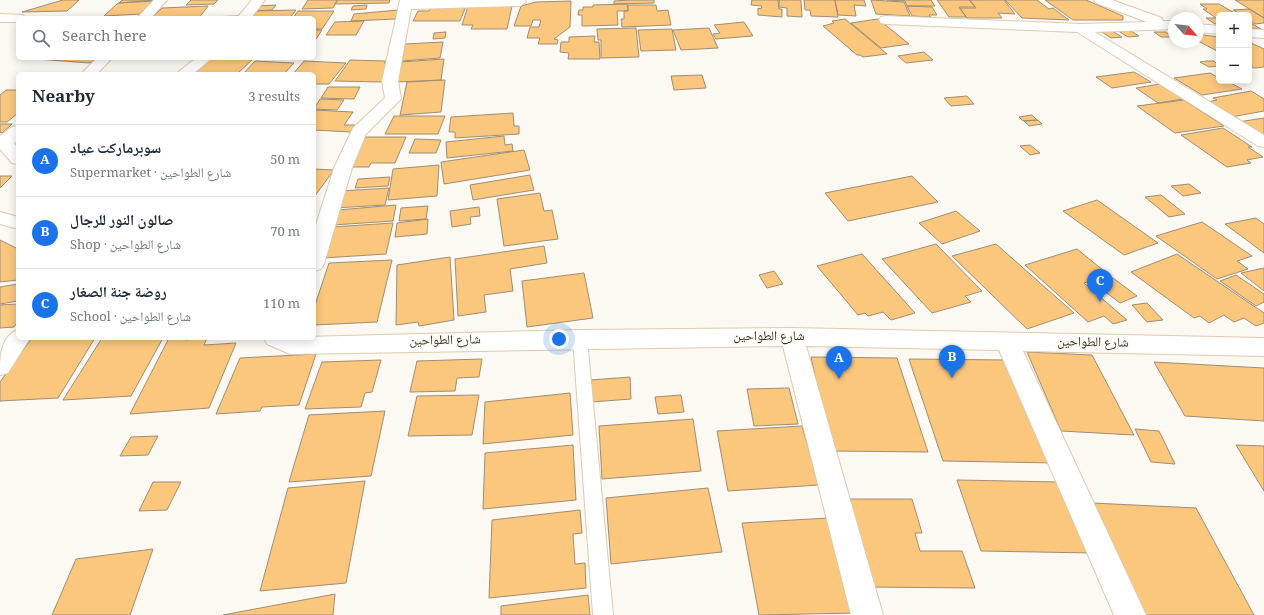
<!DOCTYPE html>
<meta charset="utf-8">
<style>
:root{--surface:#fff;--page:#f6f6f7;--text:#1f2937;--muted:#747a83;--line:#e0e1e3;--accent:#1a73e8}
body{margin:0;font-family:Georgia,"Noto Naskh Arabic",serif;background:var(--page);color:var(--text)}
.controls{position:absolute;right:12px;top:12px;display:grid;overflow:hidden;border-radius:6px;box-shadow:0 2px 10px #0003}
.controls button{width:36px;height:36px;display:grid;place-items:center;padding:0;border:0;border-bottom:1px solid var(--line);background:var(--surface);color:var(--text);font:20px sans-serif}
.compass{position:absolute;left:1168px;top:12px;width:36px;height:36px;border-radius:50%;background:var(--surface);box-shadow:0 2px 10px #0003;rotate:117deg}
.you{position:absolute;left:559px;top:339px;width:14px;height:14px;margin:-10px;border:3px solid #fff;border-radius:50%;background:#1a73e8;box-shadow:0 0 0 6px #1a73e833}
.badge{display:grid;place-items:center;width:26px;height:26px;border-radius:50%;background:var(--accent);color:#fff;font-size:13px;font-weight:700}
.pin{position:absolute;translate:-50% -33px;filter:drop-shadow(0 1px 2px #0008)}
.pin::after{content:'';position:absolute;top:21px;width:14px;height:12px;background:inherit;clip-path:polygon(0 0,100% 0,50% 100%)}
.list{margin:0;padding:0;list-style:none}
h2{display:flex;justify-content:space-between;align-items:center;height:52px;margin:0;padding:0 16px;font-size:17px}
h2 small{font-size:13px;font-weight:400;color:var(--muted)}
.list li{display:grid;grid-template-columns:26px 1fr auto;gap:12px;align-items:center;box-sizing:border-box;height:72px;padding:0 16px;border-top:1px solid var(--line)}
.list b{display:block;font-size:15px;white-space:nowrap}
.list p{margin:0;font-size:13px;white-space:nowrap;color:var(--muted)}
.list em{font-size:13px;font-style:normal;color:var(--muted)}
.icon{flex:none;width:22px;height:22px;fill:none;stroke:currentColor;stroke-width:2;stroke-linecap:round;stroke-linejoin:round}
.map{position:relative;flex:none;width:1264px;height:615px;overflow:hidden}
.search{position:absolute;background:var(--surface);box-shadow:0 2px 10px #0003;left:16px;top:16px;width:300px;height:44px;display:flex;align-items:center;gap:10px;box-sizing:border-box;padding:0 14px;border-radius:6px;color:var(--muted);font-size:15px}
.panel{position:absolute;background:var(--surface);box-shadow:0 2px 10px #0003;left:16px;top:72px;width:300px;height:268px;border-radius:6px}
.map>svg:first-child{display:block}
</style>
<div class="map">
<svg width="1264" height="615" viewBox="0 0 1264 615">
<rect width="100%" height="100%" fill="#fcf9f3"/>
<path fill="#fbc77d" stroke="#a08d73" d="M63,0H79L67,11L22,12Z
M122,0H154L119,3Z
M191,0H218L214,4L186,5Z
M308,0H337L333,8L302,9Z
M338,0H390L389,3L335,4Z
M630,0H654V3L614,4V1Z
M752,0H778L779,9H782V17L758,15V8L761,9L762,6L751,5Z
M779,0H801L802,17L787,16V8L779,7Z
M804,0H835L838,17L811,16L810,10H805Z
M835,0H864L866,6L854,5L856,16L838,15Z
M871,0L904,2L910,16L876,14Z
M887,0H931L935,6H907L905,1Z
M937,0H969L975,7H959L966,17H949Z
M970,0H1004L1015,14L998,13L1002,18H967L960,8H976Z
M1005,0H1037L1049,9L1053,8L1069,20L1022,18Z
M1045,0H1086L1123,16V20H1073Z
M1235,0H1264V18Z
M154,1L142,14L104,16L118,3Z
M571,1L570,27L554,39L558,40L557,44H538L540,38H527L530,27H539L541,20H533L531,26H514L521,6L536,2Z
M627,4L628,11H617L618,25L582,26V15H578L579,10H583V7H593V5Z
M1200,4H1219L1238,15H1219V23L1215,24L1206,18H1216L1203,9H1207Z
M276,5L272,10L254,11L258,6Z
M367,5L366,9L351,10L353,6Z
M628,5H656L657,11L668,10L671,25L622,27L621,19H624V11H628Z
M208,6L199,18H152L162,8Z
M466,6L460,21H413L418,11H429L431,7Z
M468,6H512L507,29H471L473,25H462Z
M907,6L932,7L937,15H929L931,17L912,16Z
M1249,9L1264,18V23L1255,24L1249,20V15H1242L1233,10Z
M296,10L290,18H248L254,11Z
M398,10L395,19L351,21L354,14Z
M298,11H334L322,29H314V18H293Z
M240,16L238,18H202V17Z
M845,19L887,54L863,57L860,55H857L823,26L834,23L832,21Z
M878,19L909,44L881,48L851,23Z
M364,21L356,35H326L335,22Z
M744,22L753,36L716,39L713,34L720,33L714,25Z
M1249,22L1261,29L1249,28Z
M636,28L639,57L601,58V40H598L597,29Z
M709,28L718,48L681,50L673,30Z
M1126,28L1139,36L1128,37L1115,29Z
M672,29L676,50L641,51L638,30Z
M1109,29L1122,37L1111,38L1099,30Z
M314,30H322L314,42Z
M446,32L445,38L433,39L434,33Z
M1154,32H1166L1172,37H1161Z
M1198,32L1204,35L1219,37V52L1198,41Z
M595,36L594,42H599L600,59H568L569,53L560,52L561,42H569V37Z
M443,42L440,58L402,61L405,44Z
M1249,42L1264,49V67L1254,68L1249,66Z
M924,52L933,60L906,63L898,56Z
M23,58H97L90,63Z
M207,58H254L237,74H189Z
M444,59L441,80L396,82L401,62Z
M350,60L386,61L384,63H388L385,75L381,82L335,81Z
M255,61L294,63L284,74H243Z
M304,61L346,63L329,84H314V74H293Z
M1206,61H1214L1219,66L1209,67L1200,62Z
M1134,72L1151,82L1112,88L1096,77Z
M1210,73L1219,78V81H1227L1242,89L1202,95L1174,78Z
M702,75L706,88L674,90L671,76Z
M445,80L441,112L400,115L407,82Z
M1160,84L1183,99L1158,103L1136,88Z
M328,87H360L354,99L321,98Z
M6,90H18V113L7,122H0V95Z
M1251,91L1264,99V111L1231,117L1207,102L1217,100L1213,98Z
M967,96L974,104L951,106L944,98Z
M320,99L344,100L337,110L314,109Z
M1184,100L1224,126L1175,133L1137,106Z
M314,110L353,112L344,125H355L350,132L314,130Z
M513,113L514,126H519V134L455,138V132H449L451,117Z
M1032,115L1037,120L1023,121L1019,117Z
M394,116H445L438,134H385Z
M1264,118V139L1238,122Z
M1038,120L1042,124L1029,126L1024,121Z
M0,124H12L2,133L0,132Z
M1223,128L1252,147H1248L1263,157L1247,160L1251,163L1227,167L1181,135Z
M504,136L505,145L512,144L513,151L447,158L446,142Z
M364,137H406L395,163H371L369,167H348Z
M415,139L441,140L436,153H409Z
M1030,145L1040,153L1030,155L1020,146Z
M524,150L530,170L444,184L441,162Z
M439,165L437,196L388,200L393,169Z
M314,169L334,170L314,197Z
M530,175L534,190L473,200L470,185Z
M0,176H12L0,188Z
M912,176L938,202L848,221L825,193Z
M390,177L388,186L355,188L358,179Z
M1189,184L1201,193L1183,196L1171,186Z
M389,188L385,205L334,208L340,191Z
M540,193L544,211L552,210L558,239L504,246L497,199Z
M1161,195L1185,214L1169,217L1145,197Z
M1097,200L1158,243L1124,255L1063,211Z
M396,205L393,221L333,225L338,210Z
M428,206L426,219L399,221L401,208Z
M479,207L480,216L470,217L471,224L452,227L450,211Z
M956,211L980,231L942,244L919,223Z
M1256,218L1264,224V253L1225,224Z
M428,219L427,234L395,237L397,223Z
M1202,222L1252,256L1237,261L1248,269L1217,279L1156,236Z
M393,223L386,254L323,258L332,227Z
M0,240L18,249V280L0,282Z
M936,244L982,291L965,296L971,302L932,313L882,259Z
M996,244L1074,313L1027,329L952,256Z
M544,246L547,263L510,269L513,291L484,295L486,312L458,316L455,259Z
M1077,249L1109,275L1084,283L1127,320L1113,324L1104,316L1088,322L1025,265Z
M862,254L915,313L891,320L883,312L868,316L865,313L858,315L817,266Z
M1177,254L1264,313V323L1256,326L1244,318L1234,322L1224,315L1209,323L1200,316L1194,318L1131,272Z
M450,257L454,320L419,326L418,322L396,325L397,265Z
M392,260L377,322L314,325V308L329,263Z
M1264,268V291L1241,273Z
M774,271L783,284L767,288L759,275Z
M584,273L593,318L527,327L522,281Z
M1236,275L1264,294V302L1256,306L1220,281Z
M1113,278L1137,296L1120,303L1095,284Z
M18,284V301L0,304V287Z
M1147,303L1163,320L1147,322L1132,305Z
M18,304V321L14,327L0,328V305Z
M32,338H95L58,398L0,401V382Z
M102,338H163L131,396L63,400Z
M169,338H186L185,340L207,338L204,345L236,343L209,408L130,414Z
M1027,352L1092,355L1134,435L1061,431Z
M316,354L299,405L262,407L260,411L216,414L240,358Z
M811,357L897,358L928,452L831,451Z
M482,359L479,377L457,378L455,391L410,392L417,361Z
M909,359L1008,360L1055,463L943,461Z
M381,360L372,392L365,393L361,407L305,409L322,362Z
M1154,362L1264,368V421L1185,416Z
M630,377L631,399L592,402L590,380Z
M789,388L798,424L754,426L747,389Z
M570,393L573,435L483,444L485,402Z
M479,395L472,435L408,436L417,396Z
M681,395L684,412L658,414L655,397Z
M385,411L371,476L289,482L309,415Z
M693,419L701,471L602,479L599,426Z
M802,426L819,485L728,491L717,431Z
M1135,429L1159,431L1175,464L1151,462Z
M158,436L148,455L120,456L131,437Z
M573,445L576,500L483,509L485,453Z
M1236,445L1264,446V491Z
M957,480L1060,482L1093,553L981,551Z
M365,481L346,583L260,591L288,488Z
M153,482H181L167,510L139,511Z
M708,488L722,552L611,564L606,498Z
M846,499H912L922,533H915L920,551H962L975,588L866,587Z
M1092,503L1196,508L1254,615H1140Z
M580,510L582,533L573,534L575,564L585,563L586,588L489,598L492,520Z
M828,518L856,613L759,615L742,523Z
M153,549L130,615H52L76,559Z
M335,594L333,615H223Z
M588,595L590,615H501V606Z"/>
<g fill="none" stroke-linecap="round" stroke-linejoin="round">
<defs>
<path id="lane" d="M580,334L585,335L587,339L613,615H593L573,339L575,335Z"/>
<path id="street" d="M154,0H167L151,18H137Z
M252,0H265L251,18H237Z
M400,0H525L526,2L520,6L411,9L398,81L401,99L366,134L352,168L324,264L321,269L314,271V231L334,168L353,128L385,98L382,81Z
M1094,0H1112L1162,18L1163,21H1174V29L1095,32L1264,135V147L1258,146L1077,32L886,24L881,23L879,20L881,17L886,16L1080,24L1147,22L1096,3Z
M0,14L23,15L25,18H18V22H0Z
M1198,24L1219,26V34L1198,32Z
M1249,29L1264,30V38L1249,37Z
M97,58H112L97,74H81Z
M196,58H212L193,74H176Z
M18,126V140L14,143L18,148V164L12,163L0,149V136L12,127Z
M0,212L18,217V229L0,224Z
M792,328L1264,338V356L1023,351L1146,615H1114L999,350L806,346L883,615H851L783,346L290,354L267,344L264,338L580,330Z
M18,330V338H30L8,373L0,375C0,358 0,336 18,330Z"/>
</defs>
<use href="#lane" stroke="#ddcbae" stroke-width="2"/>
<use href="#street" stroke="#ddcbae" stroke-width="2"/>
<use href="#lane" fill="#fff" fill-rule="evenodd"/>
<use href="#street" fill="#fff" fill-rule="evenodd"/>
</g>
<g text-anchor="middle" dominant-baseline="central" stroke-width="3" stroke-linejoin="round" paint-order="stroke">
<g font-size="13" fill="#383125" stroke="#fcf9f3">
<text x="769" y="337">شارع الطواحين</text>
<text transform="translate(445 341) rotate(-1)">شارع الطواحين</text>
<text transform="translate(1093 343) rotate(1)">شارع الطواحين</text>
</g>
</g>
</svg>
<div class="controls">
<button>+</button>
<button>−</button>
</div>
<svg class="compass" viewBox="-18 -18 36 36"><path d="M0-13l5 13h-10z" fill="#e53935"/><path d="M0 13l5-13h-10z" fill="#747a83"/></svg>
<div class="you"></div>
<div class="pin badge" style="left:839px;top:379px">A</div>
<div class="pin badge" style="left:952px;top:378px">B</div>
<div class="pin badge" style="left:1100px;top:302px">C</div>
<div class="search"><svg class="icon" aria-label="search" viewBox="0 0 24 24"><circle cx="10" cy="10" r="6"/><path d="M15 15l6 6"/></svg>Search here</div>
<section class="panel">
<h2>Nearby<small>3 results</small></h2>
<ul class="list">
<li><span class="badge">A</span><div><b>سوبرماركت عياد</b><p>Supermarket · شارع الطواحين</p></div><em>50 m</em></li>
<li><span class="badge">B</span><div><b>صالون النور للرجال</b><p>Shop · شارع الطواحين</p></div><em>70 m</em></li>
<li><span class="badge">C</span><div><b>روضة جنة الصغار</b><p>School · شارع الطواحين</p></div><em>110 m</em></li>
</ul>
</section>
</div>
